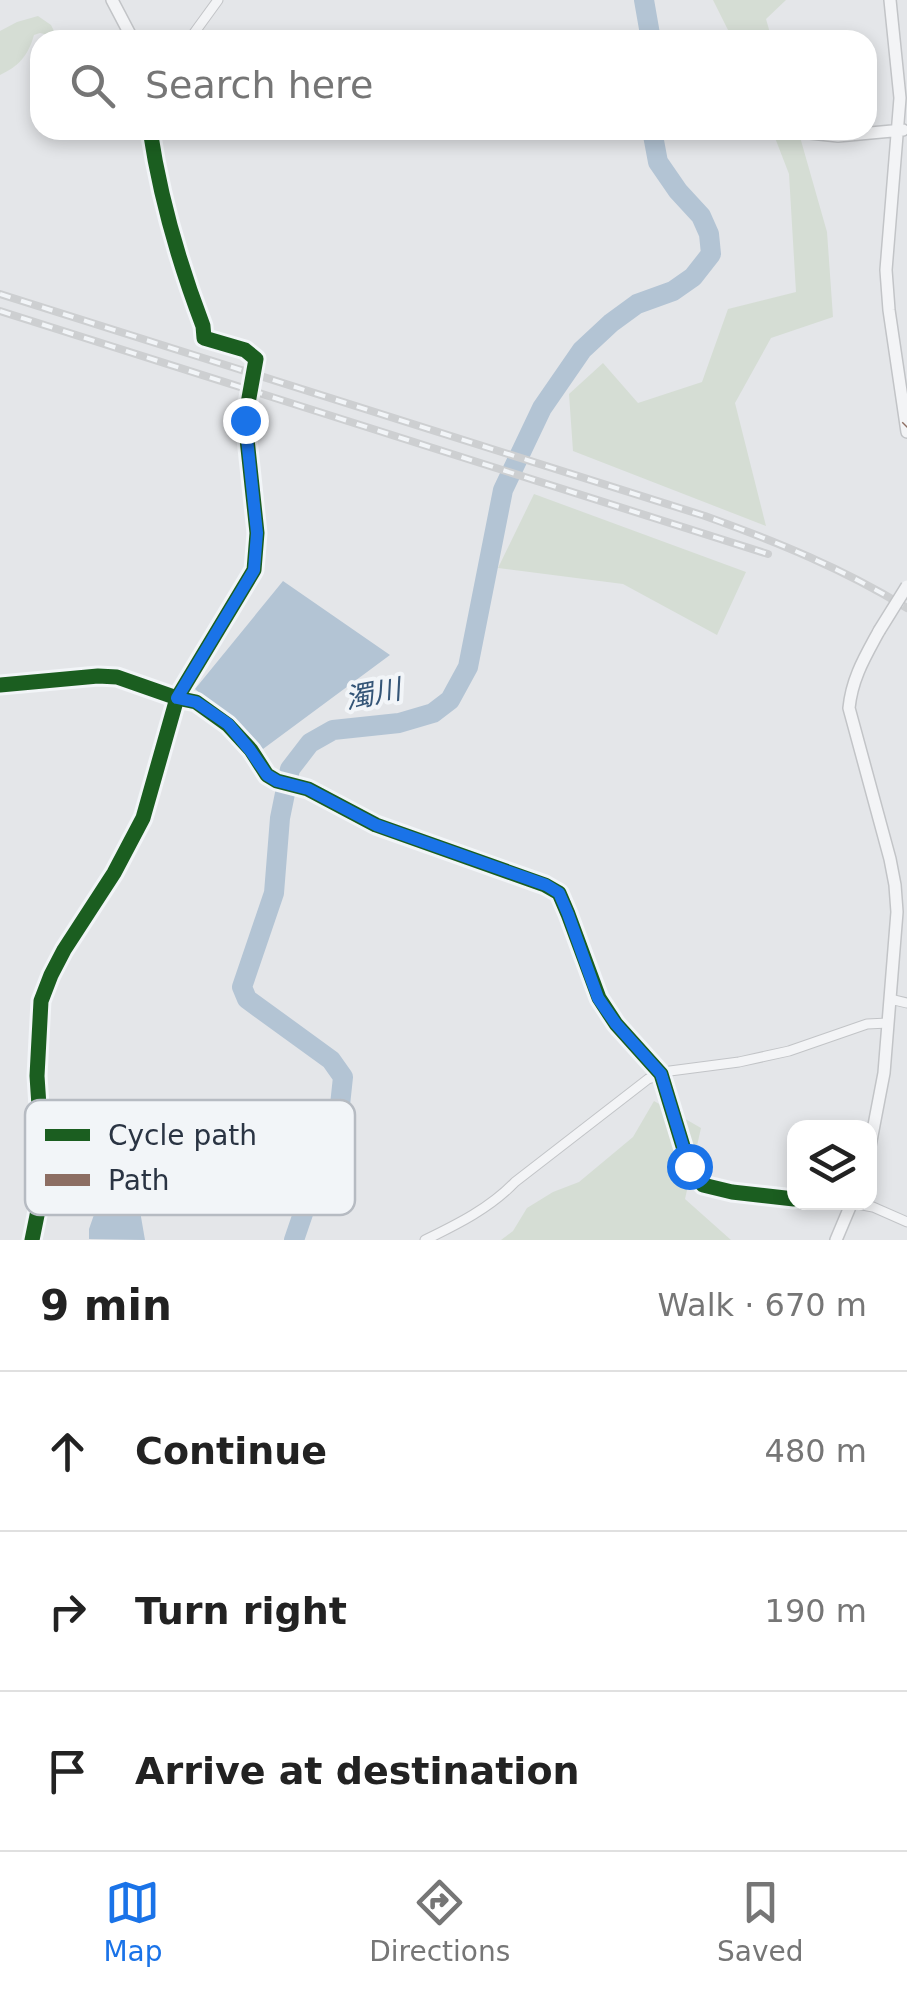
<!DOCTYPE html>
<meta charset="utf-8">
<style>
:root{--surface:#fff;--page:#f2f2f2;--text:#222;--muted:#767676;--line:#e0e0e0;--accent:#1a73e8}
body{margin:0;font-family:"DejaVu Sans","Noto Sans JP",sans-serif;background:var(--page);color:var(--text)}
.controls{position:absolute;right:30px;bottom:30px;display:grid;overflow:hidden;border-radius:20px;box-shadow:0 5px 15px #0003}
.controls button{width:90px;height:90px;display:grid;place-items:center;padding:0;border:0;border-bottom:2px solid var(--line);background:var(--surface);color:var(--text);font:50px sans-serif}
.stop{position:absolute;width:30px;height:30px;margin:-22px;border:8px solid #1a73e8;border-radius:50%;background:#fff}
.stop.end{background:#1a73e8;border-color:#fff;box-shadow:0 2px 10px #0008}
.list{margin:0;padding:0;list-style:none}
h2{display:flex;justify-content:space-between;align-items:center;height:130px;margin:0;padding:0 40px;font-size:42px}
h2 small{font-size:32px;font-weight:400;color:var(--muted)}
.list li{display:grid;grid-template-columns:65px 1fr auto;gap:30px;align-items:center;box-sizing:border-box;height:160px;padding:0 40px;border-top:2px solid var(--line)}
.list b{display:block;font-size:38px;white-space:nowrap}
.list em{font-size:32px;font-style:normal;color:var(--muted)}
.icon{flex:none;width:55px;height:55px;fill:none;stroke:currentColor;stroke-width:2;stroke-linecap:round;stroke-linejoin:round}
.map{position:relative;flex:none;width:907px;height:1240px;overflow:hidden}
.search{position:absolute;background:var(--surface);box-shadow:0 5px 15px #0003;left:30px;right:30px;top:30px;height:110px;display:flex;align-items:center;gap:25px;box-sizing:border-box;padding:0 35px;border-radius:30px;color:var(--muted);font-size:38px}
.sheet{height:610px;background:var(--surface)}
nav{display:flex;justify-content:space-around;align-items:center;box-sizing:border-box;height:140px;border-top:2px solid var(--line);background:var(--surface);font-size:28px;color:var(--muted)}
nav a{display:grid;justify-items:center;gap:5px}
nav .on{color:var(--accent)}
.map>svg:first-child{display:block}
</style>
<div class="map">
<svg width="907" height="1240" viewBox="0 0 907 1240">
<rect width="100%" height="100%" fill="#e4e6e9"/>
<path fill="#d5ddd4" d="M713,0H786L766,19L772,40H733Z
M38,16L51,25L57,37L40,33L34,35C28,56 19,66 0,75V31L17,22Z
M772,130H798L827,232L833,317L771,338L735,403L766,526L573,451L569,394L603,363L638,403L702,382L728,309L796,292L789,174Z
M534,494L746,572L717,635L623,584L498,568Z
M654,1101L701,1128L685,1199L731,1240H501L513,1231L527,1208L553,1192L579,1182L633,1137Z"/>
<path fill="#b3c4d4" d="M283,581L390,655L263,749L195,689Z
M102,1112L111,1114L118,1119L140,1211L145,1240L89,1239V1229L104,1186L91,1119L95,1114Z"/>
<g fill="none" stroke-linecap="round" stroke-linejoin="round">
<path stroke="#b3c4d4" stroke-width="20" d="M644,0L651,40
M294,1240L340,1105L343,1077L331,1060L247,999L242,987L274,893L280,818L290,769L310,743L333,730L399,723L433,713L450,700L468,667L503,490L542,408L582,350L611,323L637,304L673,291L693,277L711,254L709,234L701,216L678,191L658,162L652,130"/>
<path stroke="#bfc2c8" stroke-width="9" stroke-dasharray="9 4.5" stroke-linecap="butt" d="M245,420L255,369"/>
<defs>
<path id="minor" d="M189,40L218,0
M150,130C160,197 179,263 203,326L204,338L245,350L256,359L255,369
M0,685L98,676L117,677L177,698L196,702L228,725L251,750L267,775L277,781L308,789L376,825L545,885L559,893L568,914L599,998L616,1024L661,1074L689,1166L703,1185L732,1192L794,1199
M890,999L907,1003
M821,1202L852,1203L873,1207L907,1222
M32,1240L44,1181L37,1076L41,1001L51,975L64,950L114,873L143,818L177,698L254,570L257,533L245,420
M425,1240C458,1224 490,1208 515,1182L648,1079L670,1071L739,1062L789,1051L867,1024L888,1023"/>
<path id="tertiary" d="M112,0L133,40
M890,0L900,98L886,270L889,310L907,432
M782,130L838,136L903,130
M870,1146L884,1073L897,912L895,885L890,859L849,708C852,678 865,657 879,631
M836,1240L852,1202"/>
</defs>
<use href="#minor" stroke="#c2c4c7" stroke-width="11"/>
<use href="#tertiary" stroke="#c2c4c7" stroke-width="14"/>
<use href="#minor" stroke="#f3f4f6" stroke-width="9"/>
<use href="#tertiary" stroke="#f3f4f6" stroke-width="11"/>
<defs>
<path id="rail" d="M0,294L705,516C775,541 844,569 907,608
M0,311L768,554"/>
</defs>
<use href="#rail" stroke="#cdcfd1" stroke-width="8"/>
<use href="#rail" stroke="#f2f5f8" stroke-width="4" stroke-dasharray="11" stroke-linecap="butt"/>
<defs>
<path id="tertiary-bridge" d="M879,631L907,586"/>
</defs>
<use href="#tertiary-bridge" stroke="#c2c4c7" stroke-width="14" stroke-linecap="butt"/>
<use href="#tertiary-bridge" stroke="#f3f4f6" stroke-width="11"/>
<path stroke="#8d6e63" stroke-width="12" stroke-dasharray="25 12" stroke-linecap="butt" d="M906,427L907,426"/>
<defs>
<path id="cycleway" d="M0,685L98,676L117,677L177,698L196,702L228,725L251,750L267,775L277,781L308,789L376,825L545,885L559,893L568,914L599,998L616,1024L661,1074L689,1166L703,1185L732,1192L794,1199
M32,1240L44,1181L37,1076L41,1001L51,975L64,950L114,873L143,818L177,698L254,570L257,533L245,420L256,359L245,350L204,338L203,326C179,263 160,197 150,130"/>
</defs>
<use href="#cycleway" stroke="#f2f5f8" stroke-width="21"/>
<use href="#cycleway" stroke="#1b5e20" stroke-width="15"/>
</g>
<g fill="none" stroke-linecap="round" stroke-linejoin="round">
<path stroke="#1a73e8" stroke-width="12" d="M245,420L257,533L254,570L177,698L196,702L228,724L250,750L267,775L277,781L308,789L376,825L546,885L559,893L568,914L598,998L616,1024L661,1074L689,1166"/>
</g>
<g text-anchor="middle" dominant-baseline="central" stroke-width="8" stroke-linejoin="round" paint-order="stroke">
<g font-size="28" font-style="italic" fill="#345577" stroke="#f2f5f8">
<text transform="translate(373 694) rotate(-11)">濁川</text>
</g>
</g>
<rect x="25" y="1100" width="330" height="115" rx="15" fill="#f2f5f8" stroke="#b6bbc2" stroke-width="2.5"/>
<rect x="45" y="1129" width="45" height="12" fill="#1b5e20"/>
<rect x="45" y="1174" width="45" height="12" fill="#8d6e63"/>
<g font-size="28" fill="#2a3443">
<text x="108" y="1145">Cycle path</text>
<text x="108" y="1190">Path</text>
</g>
</svg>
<div class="controls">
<button><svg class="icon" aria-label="layers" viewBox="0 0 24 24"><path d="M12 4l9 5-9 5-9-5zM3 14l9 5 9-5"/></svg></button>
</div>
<div class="stop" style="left:689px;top:1166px"></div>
<div class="stop end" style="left:245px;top:420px"></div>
<div class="search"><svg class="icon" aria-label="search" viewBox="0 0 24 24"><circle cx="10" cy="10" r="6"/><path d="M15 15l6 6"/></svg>Search here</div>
</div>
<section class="sheet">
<h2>9 min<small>Walk · 670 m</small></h2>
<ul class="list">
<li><svg class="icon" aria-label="ahead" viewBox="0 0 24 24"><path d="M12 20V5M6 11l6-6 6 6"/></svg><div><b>Continue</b></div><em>480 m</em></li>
<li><svg class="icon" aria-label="right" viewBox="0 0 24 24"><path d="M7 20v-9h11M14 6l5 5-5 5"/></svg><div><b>Turn right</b></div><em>190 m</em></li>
<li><svg class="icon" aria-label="arrive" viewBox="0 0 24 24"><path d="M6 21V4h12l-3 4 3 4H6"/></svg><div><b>Arrive at destination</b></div></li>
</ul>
</section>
<nav>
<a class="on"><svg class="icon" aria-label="map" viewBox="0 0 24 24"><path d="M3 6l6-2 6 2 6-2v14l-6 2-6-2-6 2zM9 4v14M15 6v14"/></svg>Map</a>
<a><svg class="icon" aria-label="directions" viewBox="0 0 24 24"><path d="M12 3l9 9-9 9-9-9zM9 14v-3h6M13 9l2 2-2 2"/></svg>Directions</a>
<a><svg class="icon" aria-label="saved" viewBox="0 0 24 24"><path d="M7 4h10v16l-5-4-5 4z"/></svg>Saved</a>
</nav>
